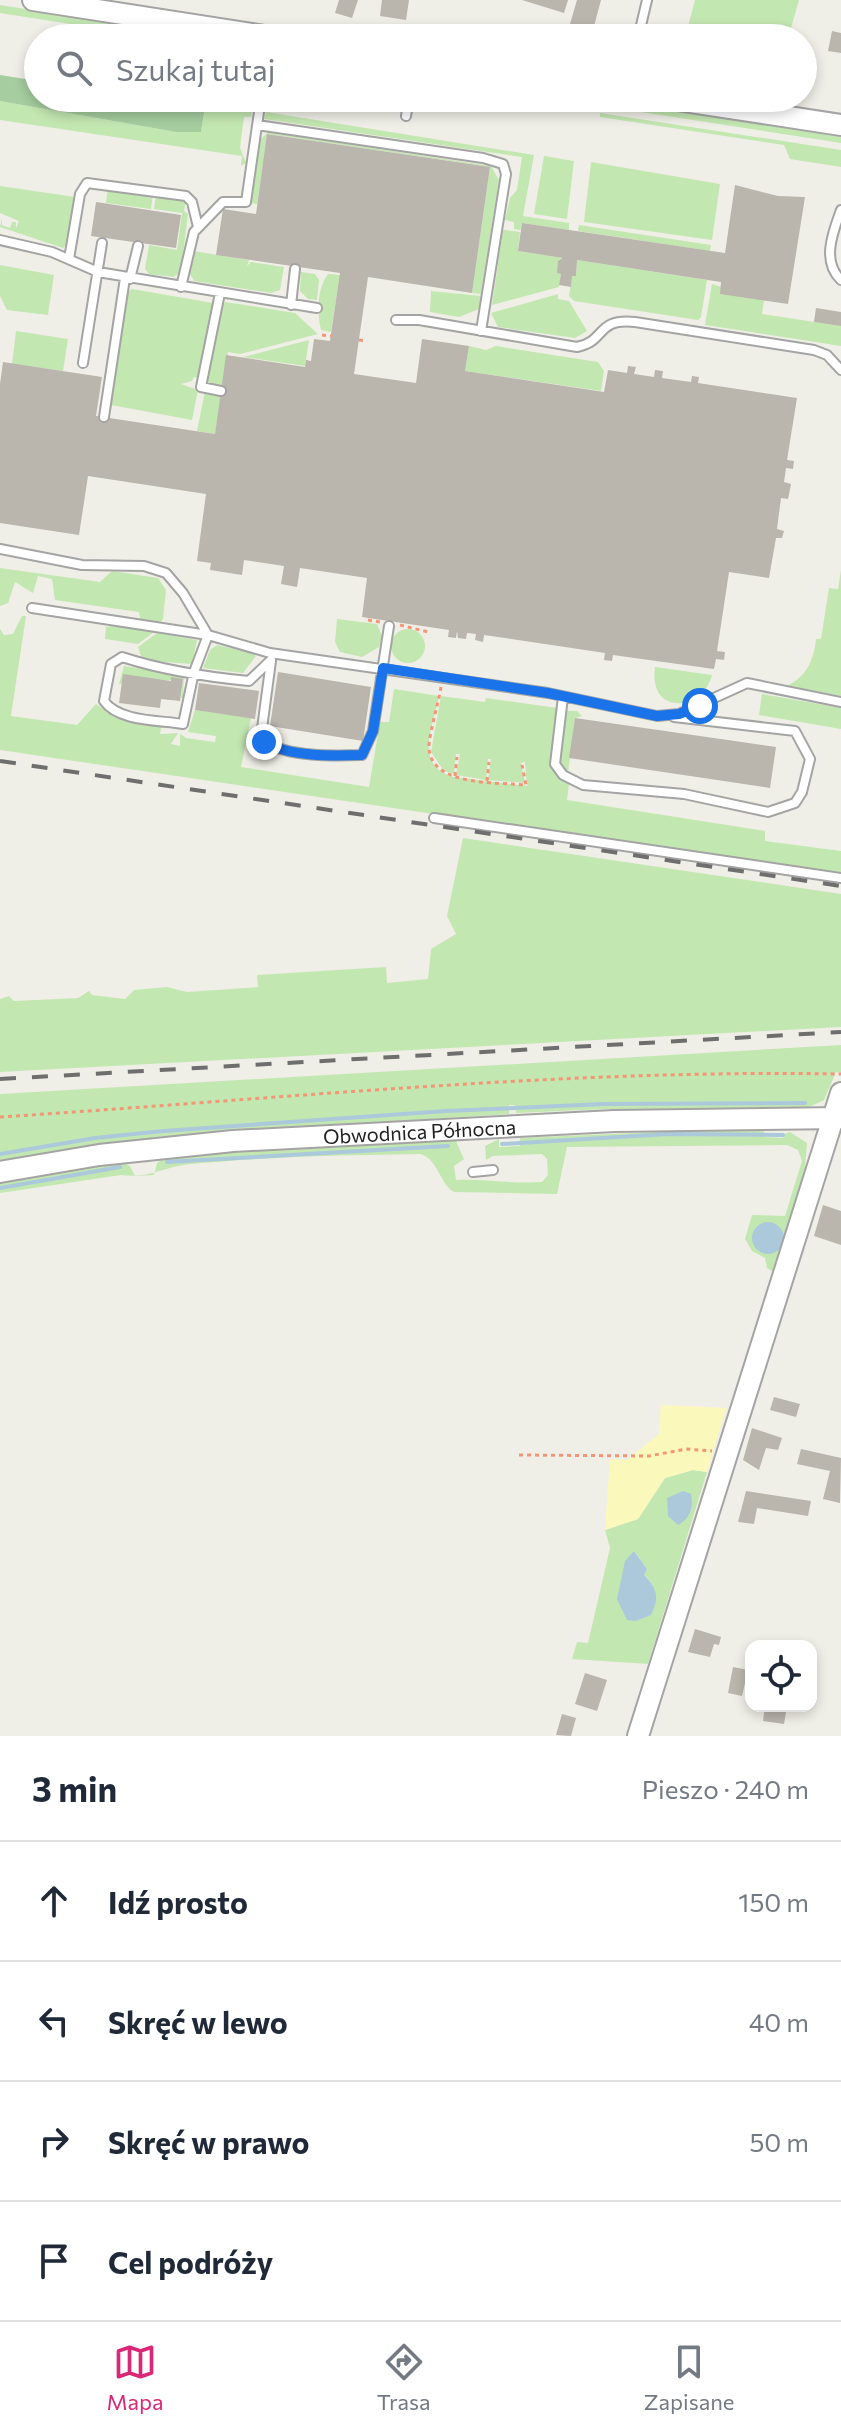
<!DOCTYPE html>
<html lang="pl">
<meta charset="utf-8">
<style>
:root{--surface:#fff;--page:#f2f2f3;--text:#1f2937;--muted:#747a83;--line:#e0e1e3;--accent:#db2777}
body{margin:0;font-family:Commissioner,sans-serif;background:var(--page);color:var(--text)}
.controls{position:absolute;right:24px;bottom:24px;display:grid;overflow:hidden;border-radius:16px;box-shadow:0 4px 12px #0003}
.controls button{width:72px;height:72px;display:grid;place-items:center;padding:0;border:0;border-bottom:2px solid var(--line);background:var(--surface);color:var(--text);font:40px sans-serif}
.stop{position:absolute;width:24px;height:24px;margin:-18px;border:6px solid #1a73e8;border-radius:50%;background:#fff}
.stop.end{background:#1a73e8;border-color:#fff;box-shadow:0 2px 8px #0008}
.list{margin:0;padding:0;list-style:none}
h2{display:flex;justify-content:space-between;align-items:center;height:104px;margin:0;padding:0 32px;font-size:34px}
h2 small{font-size:26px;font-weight:400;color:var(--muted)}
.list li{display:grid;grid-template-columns:52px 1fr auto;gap:24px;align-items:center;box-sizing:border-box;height:120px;padding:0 32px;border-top:2px solid var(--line)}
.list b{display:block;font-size:30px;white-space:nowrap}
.list em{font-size:26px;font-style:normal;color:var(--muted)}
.icon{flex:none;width:44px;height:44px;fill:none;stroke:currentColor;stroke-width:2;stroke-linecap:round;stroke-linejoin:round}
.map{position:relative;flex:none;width:841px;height:1736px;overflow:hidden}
.search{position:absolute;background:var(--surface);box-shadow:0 4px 12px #0003;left:24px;right:24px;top:24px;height:88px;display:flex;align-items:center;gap:20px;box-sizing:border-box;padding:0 28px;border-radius:44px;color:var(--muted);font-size:30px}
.sheet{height:584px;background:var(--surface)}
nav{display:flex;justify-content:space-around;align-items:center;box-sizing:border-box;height:112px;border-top:2px solid var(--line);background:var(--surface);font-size:22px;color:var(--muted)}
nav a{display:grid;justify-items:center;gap:4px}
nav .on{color:var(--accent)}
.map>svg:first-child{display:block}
</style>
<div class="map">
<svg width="841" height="1736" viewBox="0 0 841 1736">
<rect width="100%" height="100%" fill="#f0efe7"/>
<path fill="#c3e7b1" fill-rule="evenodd" d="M695,0H799L788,38H685Z
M0,5L210,38H159L0,13Z
M603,99L841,136V143L602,106Z
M0,101L176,132H201L205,106L246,112L249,105L253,106L251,117H244L240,148L246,163L241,166L242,156L0,120Z
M266,112L534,155L523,216L569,223V230L522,223L521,230L514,229V222L505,220L510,198L517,190L522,157L264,119Z
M600,113L841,150V167L790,159L784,145L600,117Z
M268,132L491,166L499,180L481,294L472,293L490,167L268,134L257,204L251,203L261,139Z
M544,156L574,161L567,219L534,214Z
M591,162L720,184L712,240L584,222Z
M0,186L75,197L66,245L63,248L0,227L2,218V225L10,228L12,222H16V228L19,221L0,213Z
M108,187L153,193L151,209L106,203Z
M156,194L186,201L184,211L188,214L181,271L174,277L149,274L145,269L149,245L177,250L182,213L154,209Z
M579,225L711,245L710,251L578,231Z
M503,230L520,232L518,251L563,258L557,273L561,274L559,287L492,305Z
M193,251L249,260L247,266L251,262L284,267L280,290L271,293L194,281L189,272Z
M577,260L707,280L701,317L698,320L574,301L569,296L572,276H576Z
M0,265L54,275L48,315L7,310L0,296Z
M301,272L315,274L319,280L317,300L308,299L300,291Z
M328,274L340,275L331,332L321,330C317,313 317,288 328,274Z
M712,284L764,300L762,314L841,326V346L705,325Z
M132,289L213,303L200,378L194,377L192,381L181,384L198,390L192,420L111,405L128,292Z
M431,291L481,296L479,309L459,317L430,312Z
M558,294V299L569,301L587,331L575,338L498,327L491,313Z
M225,302L295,313L318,334L240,354L228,352L222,387L206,385L220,310Z
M16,331L68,339L63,371L12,364Z
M309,340L305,366L243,357Z
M469,346L486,350L496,346L598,362L604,371L601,391L465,371Z
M205,391L221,394L215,434L197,431Z
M0,568L100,582L112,571L158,578L166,590L163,619L158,625L141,623L139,612L55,600L52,579L38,576L33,593L15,582L8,603L0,606Z
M841,570V696L786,686C806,678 814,660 816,639H821L829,588L838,589Z
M22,616H26L11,716L77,725L96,704L115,717L178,727L161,728L160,734L178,733L171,744L180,746V734L186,738L215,742L216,736L188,732L195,710L251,718L241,767L369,787L380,722H389L394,689L439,696C434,726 412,765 454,777L527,786L525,762L521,763L525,783L488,780L491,759H488L486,780L456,775L460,754H456L454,774L444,771L431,752L441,696L485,702L486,698L557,708L551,766L569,784L567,800L765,831V841L841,851V874L0,750V629L4,635L13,634Z
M337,619L377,624L382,636L379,647L362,657L340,652L335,642Z
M112,626L154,632L138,644L105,639L106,627Z
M391 646a17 17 0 1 1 34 0a17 17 0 1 1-34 0Z
M157,633L197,640L192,664L150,661L141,656L138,647Z
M217,645L252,653L256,656L243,673L203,668L210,650Z
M124,666L184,675L183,698H181L183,679L119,684Z
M655,667L712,675C704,710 648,718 655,667Z
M762,694L841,708V729L759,715Z
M565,711H577L582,716L575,718L568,773L560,766Z
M463,838L841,894V1027L0,1072V999L9,996L14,1001L78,998L89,991L92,995L125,999L134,990L167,987L187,992L258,987L257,975L386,967L387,983L428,979L431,949L456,934L447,916Z
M841,1045V1073L836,1072L824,1100L805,1109H607L516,1113L515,1105H509V1114L165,1136L0,1162V1094Z
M723,1129L787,1131H764L763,1137L783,1138L784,1134L790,1132L807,1143L804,1180L777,1274L767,1268L765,1258L752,1251L745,1239L752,1215L785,1216L802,1161L798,1150L787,1145L567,1147L557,1194L454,1192C439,1183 439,1161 421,1154C353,1155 285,1156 217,1162C204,1163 188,1163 174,1167C154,1172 143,1178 121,1175L0,1193V1183L121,1162L130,1166L135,1176L154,1175L157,1163L166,1157L447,1139L456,1141L464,1159L454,1166L456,1180C486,1179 512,1184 542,1182L548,1175L547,1159L542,1154L493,1156L486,1160L485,1146L499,1139V1147L520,1146V1138ZM779,1226L784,1235L782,1244L772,1253L759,1250L753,1242L754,1231Z
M693,1470L707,1472L648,1664L572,1659L577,1642L588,1643L610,1548L605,1530L638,1519L665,1478ZM634,1551L647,1569L643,1574C657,1587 659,1598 650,1615L636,1621C626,1596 614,1574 634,1551Z"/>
<path fill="#a5cd9f" d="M0,75L38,81V98H152L205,106L201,132H176L0,101Z"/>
<path fill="#fbf8bb" d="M661,1405L726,1408L707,1472L693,1470L665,1478L638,1519L605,1530L610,1459L627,1460L659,1434Z"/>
<path fill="#abc9db" d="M752 1238a16 16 0 1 1 32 0a16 16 0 1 1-32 0Z
M683,1491L691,1494C694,1507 690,1519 678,1525L668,1516L667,1498Z
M634,1551L647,1569L644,1575C657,1588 660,1597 651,1615L636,1621L627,1620L617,1599L625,1561Z"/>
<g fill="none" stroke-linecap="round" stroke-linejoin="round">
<path stroke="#abc9db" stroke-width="4" d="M502,1144L668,1134L783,1135
M0,1154L95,1138L163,1131L446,1111L603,1104L805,1103
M167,1162L448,1146
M0,1188L120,1167"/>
</g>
<path fill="#bab5ad" d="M339,0H358L352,18L335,13Z
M382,0H409L406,20L380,16Z
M522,0H568L564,13Z
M577,0H601L593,30L570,24Z
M504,31L536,36V38H503Z
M832,31L841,33V53L828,51Z
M267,134L490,167L472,293L368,277L354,374L416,383L422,339L469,346L465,371L604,392L608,370L627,373L628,366L636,367L634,374L654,377L655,370L663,371L662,378L691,382L692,376L699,377L698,383L797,398L787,460L794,461L793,469L786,468L784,482L791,484L788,499L781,498L777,529L784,531L782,538H776L769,578L729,572L717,651L725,652L724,660L716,659L714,669L613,655L612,661L604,660L605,653L484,635L483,642L475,640L476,634L467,633L466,639L458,638L457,631L456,638L448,637L449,630L362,617L367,578L300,568L297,587L281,584L284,566L244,560L242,575L210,570L211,563L197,561L206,494L88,476L79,535L0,523V384L3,362L102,377L96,416L215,434L226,355L305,367L306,360L311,361L314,339L330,341L340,273L216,255L223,209L256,214Z
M735,185L778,196L805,197L788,304L720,294L721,282L577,260L576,276H572L571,287L559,285L561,274L557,273L558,261L563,258L518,251L522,223L725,253Z
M96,202L181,215L176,248L91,236Z
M816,308L841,312V326L814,322Z
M278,672L371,687L363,741L270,726Z
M123,674L171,681V677L183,679L180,701L161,699L160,708L119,703Z
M199,683L259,691L255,719L195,710Z
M575,718L776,747L770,788L569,758Z
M823,1205L841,1211V1245L814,1236Z
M774,1397L800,1404L796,1417L770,1410Z
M752,1428L782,1438L778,1450L766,1448L759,1470L743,1460Z
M801,1449L841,1458L840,1503L823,1499L830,1471L797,1464Z
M746,1491L811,1501L808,1516L757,1508L754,1524L738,1522Z
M695,1629L721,1637L719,1645L714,1644L710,1657L688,1652Z
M733,1667L748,1670L742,1696L728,1693Z
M585,1673L607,1680L597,1711L575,1704Z
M765,1706H787L784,1724L763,1721Z
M562,1714L576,1718L571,1736L556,1735Z"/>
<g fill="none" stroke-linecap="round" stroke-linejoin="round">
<defs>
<path id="service" d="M638,38L647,0
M406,116L409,98
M257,125L483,158L503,164L506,174L481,331
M841,210C833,232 821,261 841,280
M0,240L52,252L98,272L317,308
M69,259L80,194L87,183L186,196L192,202L198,227
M130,279L138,246
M181,287L194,232L223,202H246L261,98
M220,293L201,387L221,391
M291,305L295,269
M396,320H419L577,347C607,341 595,318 635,322L814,350L827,355L841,370
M83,363L102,243
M104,417L125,278
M0,549L82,565L144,566L166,573L183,593L208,635L270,653L548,693L657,716L679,714L747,683L841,702
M32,608L208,635L194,672L183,724C159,720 119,722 104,701L111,664L122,657C162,670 207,677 249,681L271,660
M271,661L261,736L264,742C290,757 333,756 362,755L373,731L389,626
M563,697L555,764L563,775L583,785L684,794L768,812L795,803L802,792L810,759L795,731L674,717
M434,818L841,878
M473,1172L493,1170"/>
<g id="tertiary">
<path d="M33,0L278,38"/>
<path d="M664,98L841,125"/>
<path id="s1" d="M0,1172L99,1155L233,1141L614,1121L841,1118"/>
<path d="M638,1736L841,1093"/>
</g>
</defs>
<use href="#service" stroke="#a4a4a4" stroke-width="12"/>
<use href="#tertiary" stroke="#a4a4a4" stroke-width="24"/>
<path stroke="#f29677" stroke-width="3" stroke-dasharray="4 4" stroke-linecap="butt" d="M322,335L331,336
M359,340L367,341
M368,620L380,622
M400,625L428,632
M441,687C439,701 428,738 429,748C431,787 499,782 526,785L522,765
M455,776L457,757
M487,781L489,762
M0,1117C279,1099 561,1069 841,1074
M519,1455L649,1456L686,1449L712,1451"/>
<use href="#service" stroke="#fff" stroke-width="8"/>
<use href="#tertiary" stroke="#fff" stroke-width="20"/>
<path stroke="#6e6e6e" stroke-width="4" stroke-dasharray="16 16" stroke-linecap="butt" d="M0,761L841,886
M0,1079L841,1032"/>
</g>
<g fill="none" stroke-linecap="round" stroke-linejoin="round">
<path stroke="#1a73e8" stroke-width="10" d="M264,742C290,757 332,756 362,755L373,731L383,668L548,693L657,716L679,714L700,706"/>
</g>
<g text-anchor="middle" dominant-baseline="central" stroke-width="6" stroke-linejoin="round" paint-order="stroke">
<g font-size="20" fill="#202020" stroke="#fff">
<text stroke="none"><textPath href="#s1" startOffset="422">Obwodnica Północna</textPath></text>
</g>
</g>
</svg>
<div class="controls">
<button><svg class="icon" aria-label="locate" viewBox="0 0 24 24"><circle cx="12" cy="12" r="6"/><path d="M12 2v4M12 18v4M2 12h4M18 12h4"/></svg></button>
</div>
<div class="stop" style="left:700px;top:706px"></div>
<div class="stop end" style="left:264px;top:742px"></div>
<div class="search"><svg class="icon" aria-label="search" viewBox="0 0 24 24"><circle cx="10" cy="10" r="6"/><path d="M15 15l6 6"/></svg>Szukaj tutaj</div>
</div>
<section class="sheet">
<h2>3 min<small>Pieszo · 240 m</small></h2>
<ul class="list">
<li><svg class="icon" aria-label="ahead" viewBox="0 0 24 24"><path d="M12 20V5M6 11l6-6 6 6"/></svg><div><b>Idź prosto</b></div><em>150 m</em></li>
<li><svg class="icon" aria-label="left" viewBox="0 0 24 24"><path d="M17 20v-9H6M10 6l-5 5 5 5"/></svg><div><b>Skręć w lewo</b></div><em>40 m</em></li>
<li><svg class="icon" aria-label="right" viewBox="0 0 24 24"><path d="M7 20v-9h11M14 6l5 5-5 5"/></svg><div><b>Skręć w prawo</b></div><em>50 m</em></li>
<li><svg class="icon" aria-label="arrive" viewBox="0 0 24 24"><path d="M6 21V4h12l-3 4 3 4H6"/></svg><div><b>Cel podróży</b></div></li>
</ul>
</section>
<nav>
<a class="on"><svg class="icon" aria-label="map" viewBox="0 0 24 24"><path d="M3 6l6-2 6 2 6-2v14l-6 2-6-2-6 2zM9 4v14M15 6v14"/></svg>Mapa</a>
<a><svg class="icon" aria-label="directions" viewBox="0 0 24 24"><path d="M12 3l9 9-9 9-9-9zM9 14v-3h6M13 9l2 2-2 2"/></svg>Trasa</a>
<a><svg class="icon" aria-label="saved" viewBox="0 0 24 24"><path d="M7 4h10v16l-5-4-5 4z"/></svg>Zapisane</a>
</nav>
